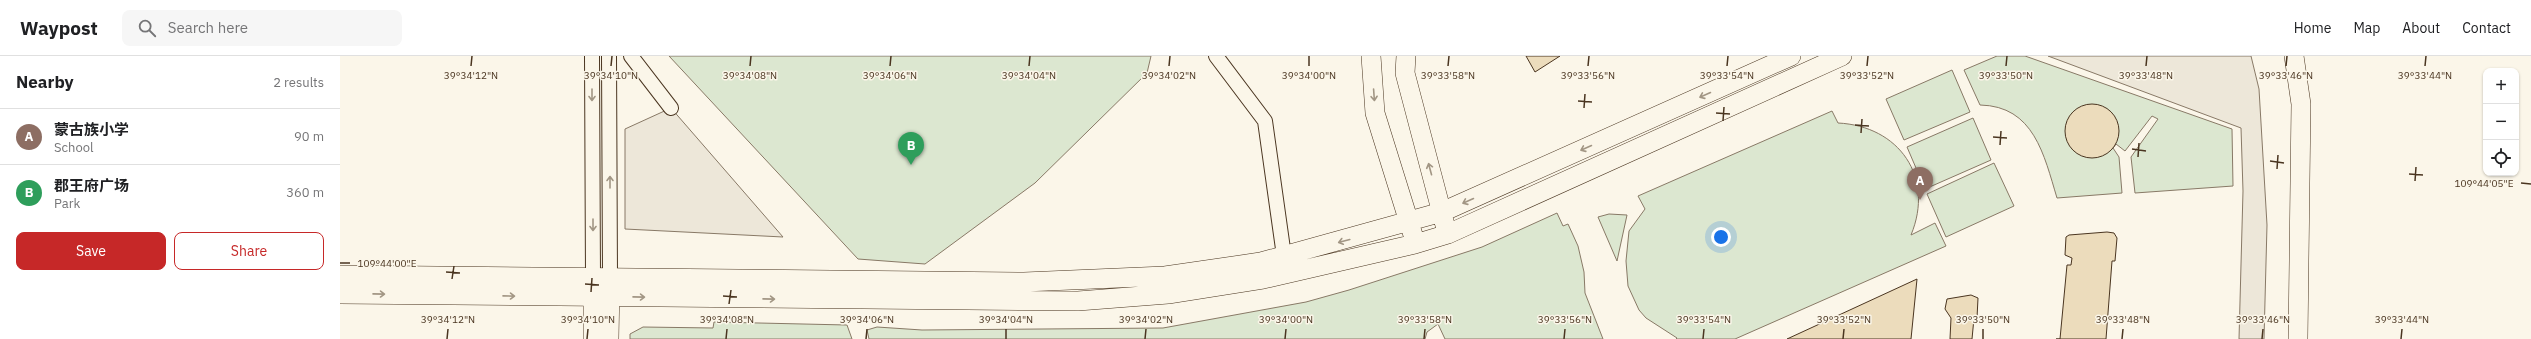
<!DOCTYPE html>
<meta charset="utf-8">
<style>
:root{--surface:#fff;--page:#f6f6f6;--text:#202124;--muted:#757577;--line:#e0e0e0;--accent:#c62828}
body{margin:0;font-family:"IBM Plex Sans","Noto Sans SC",sans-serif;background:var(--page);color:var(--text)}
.controls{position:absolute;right:12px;top:12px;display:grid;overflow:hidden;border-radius:8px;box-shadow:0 1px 3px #0004}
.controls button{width:36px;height:36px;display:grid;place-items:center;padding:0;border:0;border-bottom:1px solid var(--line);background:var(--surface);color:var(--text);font:20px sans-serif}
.you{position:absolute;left:1381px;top:181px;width:14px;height:14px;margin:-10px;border:3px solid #fff;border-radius:50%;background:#1a73e8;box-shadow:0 0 0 6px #1a73e833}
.badge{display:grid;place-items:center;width:26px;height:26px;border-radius:50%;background:var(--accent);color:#fff;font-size:13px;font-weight:700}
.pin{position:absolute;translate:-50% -33px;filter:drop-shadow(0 1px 2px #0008)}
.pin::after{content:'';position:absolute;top:21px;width:14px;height:12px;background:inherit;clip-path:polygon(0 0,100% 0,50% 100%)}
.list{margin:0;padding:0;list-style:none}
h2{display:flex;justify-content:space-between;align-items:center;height:52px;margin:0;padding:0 16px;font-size:17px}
h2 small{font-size:13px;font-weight:400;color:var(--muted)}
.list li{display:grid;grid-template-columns:26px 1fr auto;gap:12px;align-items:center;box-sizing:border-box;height:56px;padding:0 16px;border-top:1px solid var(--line)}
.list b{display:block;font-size:15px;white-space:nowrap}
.list p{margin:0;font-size:13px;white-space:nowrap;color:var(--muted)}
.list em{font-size:13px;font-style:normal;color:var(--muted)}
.actions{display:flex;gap:8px;padding:12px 16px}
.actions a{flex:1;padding:9px 0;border:1px solid var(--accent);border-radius:8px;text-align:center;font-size:14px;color:var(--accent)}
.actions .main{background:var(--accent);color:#fff}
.icon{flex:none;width:22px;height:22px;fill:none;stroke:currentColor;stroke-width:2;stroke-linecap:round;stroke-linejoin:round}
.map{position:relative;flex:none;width:2191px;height:283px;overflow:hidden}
header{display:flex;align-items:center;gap:24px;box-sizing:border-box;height:56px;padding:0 20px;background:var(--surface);border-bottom:1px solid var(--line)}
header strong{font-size:19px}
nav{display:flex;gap:22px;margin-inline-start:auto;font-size:14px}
.search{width:280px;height:36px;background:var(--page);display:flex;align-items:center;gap:10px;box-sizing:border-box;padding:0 14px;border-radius:8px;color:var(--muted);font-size:15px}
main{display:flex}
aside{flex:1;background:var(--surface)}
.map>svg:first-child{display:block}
</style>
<header>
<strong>Waypost</strong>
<div class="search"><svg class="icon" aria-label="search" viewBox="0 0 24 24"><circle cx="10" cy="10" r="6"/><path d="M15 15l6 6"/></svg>Search here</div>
<nav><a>Home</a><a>Map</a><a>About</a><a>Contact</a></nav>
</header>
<main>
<aside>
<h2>Nearby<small>2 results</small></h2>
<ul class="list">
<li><span class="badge" style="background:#8d6e63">A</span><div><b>蒙古族小学</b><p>School</p></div><em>90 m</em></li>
<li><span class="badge" style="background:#2e9e5b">B</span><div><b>郡王府广场</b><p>Park</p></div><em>360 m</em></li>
</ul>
<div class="actions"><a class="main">Save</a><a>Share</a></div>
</aside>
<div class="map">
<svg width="2191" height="283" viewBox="0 0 2191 283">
<rect width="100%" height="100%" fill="#fbf6e9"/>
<path fill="#dce7d0" stroke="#887966" d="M329,0H811L807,17L695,127L585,208L518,203Z
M1657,0H1685L1892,73L1893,130L1795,137L1791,101L1818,63L1812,60L1785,95L1776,88L1773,92L1779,101L1782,137L1717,142C1704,99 1694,50 1640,49L1624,14Z
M1612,14L1630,56L1564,84L1546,43Z
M1492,55L1498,67C1559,70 1595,121 1571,179L1595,167L1606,190L1395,283H1336L1337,282L1306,262L1299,254L1288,230L1286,205L1289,175L1305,153L1298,140Z
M1633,62L1651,104L1585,133L1567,91Z
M1654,107L1674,150L1606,181L1587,138Z
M1217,157L1223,170L1228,168L1238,190L1244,216L1245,237L1263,283H1105L1098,268L1087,276L1085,283H529L527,274L537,271L582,274L823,272L966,246L1009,234L1142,191Z
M1269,158L1287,159L1277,205L1258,161Z
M374,266L507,269L512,283H290V278L303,271L373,272Z"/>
<path fill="#ede7d9" stroke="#887966" d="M1708,0H1911L1919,33L1927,169L1924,283H1899L1903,135L1901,72Z
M331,52L443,181L285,173V73Z"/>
<path fill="#ecdcbc" stroke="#4a3520" d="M1186,0H1220L1195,16Z
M1725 75a27 27 0 1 1 54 0a27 27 0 1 1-54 0Z
M1767,176L1774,177L1777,182L1775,205H1772L1766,283H1716H1720L1727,209H1731L1732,202L1725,199L1726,181L1729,179Z
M1577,223L1571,283H1447Z
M1631,239L1638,242L1637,262H1634L1632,283H1610L1611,262L1605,253L1607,243Z"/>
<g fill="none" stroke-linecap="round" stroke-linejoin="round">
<defs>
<path id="street" d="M252,0L253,221
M269,0L270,221
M291,0L331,52
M876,0L925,65L944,200"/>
<path id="secondary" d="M1031,0L1035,57L1073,179
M1066,0L1065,17L1105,169
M1954,0L1961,48L1958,283
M0,219L684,226L825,220L921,206L1102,156L1451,0
M253,228V283
M0,238L738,245L828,238L923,223L1075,188L1108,178L1502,0
M269,283L270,228"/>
</defs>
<use href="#street" stroke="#4a3520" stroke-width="16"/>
<use href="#secondary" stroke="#4a3520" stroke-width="20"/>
<use href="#street" stroke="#fbf6e9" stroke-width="14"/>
<use href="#secondary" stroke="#fbf6e9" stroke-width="19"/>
</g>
<defs><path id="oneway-shaft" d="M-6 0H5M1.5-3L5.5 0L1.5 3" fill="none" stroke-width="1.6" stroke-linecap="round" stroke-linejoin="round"/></defs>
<g stroke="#a29684">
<use href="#oneway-shaft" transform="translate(252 39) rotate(90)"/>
<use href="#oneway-shaft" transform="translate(1034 39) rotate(86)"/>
<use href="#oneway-shaft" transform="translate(1365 39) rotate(156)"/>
<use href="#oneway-shaft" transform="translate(1246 92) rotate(156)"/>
<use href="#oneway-shaft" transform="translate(1090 113) rotate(-105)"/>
<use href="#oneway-shaft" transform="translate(270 126) rotate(-90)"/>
<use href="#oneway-shaft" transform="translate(1128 145) rotate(156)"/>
<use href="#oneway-shaft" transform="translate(253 169) rotate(90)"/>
<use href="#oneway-shaft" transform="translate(1004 185) rotate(165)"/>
<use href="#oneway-shaft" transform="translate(39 238) rotate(1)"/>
<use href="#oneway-shaft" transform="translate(169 240) rotate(1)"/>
<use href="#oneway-shaft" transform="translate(299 241) rotate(1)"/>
<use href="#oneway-shaft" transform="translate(429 243) rotate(1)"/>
</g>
<path fill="none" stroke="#4a3520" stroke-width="1.5" d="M131,10L132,0M271,10L272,0M410,10L411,0M550,10L551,0M689,10L690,0M829,10L830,0M969,10V0M1108,10L1109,0M1248,10L1249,0M1387,10L1388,0M1527,10L1528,0M1666,10L1667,0M1806,10L1807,0M1946,10L1947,0M2085,10L2086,0M1238,45L1252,46M1244,52L1245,38M1376,57L1390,58M1383,65L1384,51M1515,69L1529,70M1521,77L1522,63M1653,81L1667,82M1660,89L1661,75M1792,93L1806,95M1798,101L1799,87M1930,105L1944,107M1937,113L1938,99M2069,118L2083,119M2075,125L2076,111M2181,127L2191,128M0,207H10M106,216L120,217M112,223L114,210M245,228L259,229M251,236L252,222M383,240L397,241M389,248L391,234M107,283L108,273M247,283L248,273M386,283L387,273M526,283L527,273M666,283V273M805,283L806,273M945,283L946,273M1084,283L1085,273M1224,283L1225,273M1363,283L1364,273M1503,283L1504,273M1643,283V273M1782,283L1783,273M1922,283L1923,273M2061,283L2062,273"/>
<g font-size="10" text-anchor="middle" fill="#4a3520" stroke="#fbf6e9" stroke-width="3" stroke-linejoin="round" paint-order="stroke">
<text x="131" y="23">39°34'12"N</text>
<text x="271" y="23">39°34'10"N</text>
<text x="410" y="23">39°34'08"N</text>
<text x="550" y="23">39°34'06"N</text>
<text x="829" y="23">39°34'02"N</text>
<text x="969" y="23">39°34'00"N</text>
<text x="1108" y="23">39°33'58"N</text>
<text x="1248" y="23">39°33'56"N</text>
<text x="2085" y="23">39°33'44"N</text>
<text x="689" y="23">39°34'04"N</text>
<text x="1387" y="23">39°33'54"N</text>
<text x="1527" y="23">39°33'52"N</text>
<text x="1666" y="23">39°33'50"N</text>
<text x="1806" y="23">39°33'48"N</text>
<text x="1946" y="23">39°33'46"N</text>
<text x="2144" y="131">109°44'05"E</text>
<text x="47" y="211">109°44'00"E</text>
<text x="108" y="267">39°34'12"N</text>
<text x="248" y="267">39°34'10"N</text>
<text x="387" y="267">39°34'08"N</text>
<text x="527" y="267">39°34'06"N</text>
<text x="666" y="267">39°34'04"N</text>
<text x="806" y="267">39°34'02"N</text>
<text x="946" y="267">39°34'00"N</text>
<text x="1085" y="267">39°33'58"N</text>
<text x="1225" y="267">39°33'56"N</text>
<text x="1364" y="267">39°33'54"N</text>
<text x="1504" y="267">39°33'52"N</text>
<text x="1643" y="267">39°33'50"N</text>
<text x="1783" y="267">39°33'48"N</text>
<text x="1923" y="267">39°33'46"N</text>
<text x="2062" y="267">39°33'44"N</text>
</g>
</svg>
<div class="controls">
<button>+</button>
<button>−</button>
<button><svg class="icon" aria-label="locate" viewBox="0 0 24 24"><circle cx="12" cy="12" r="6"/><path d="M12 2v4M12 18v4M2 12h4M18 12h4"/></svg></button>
</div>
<div class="you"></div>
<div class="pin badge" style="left:1580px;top:144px;background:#8d6e63">A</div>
<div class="pin badge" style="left:571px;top:109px;background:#2e9e5b">B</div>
</div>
</main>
